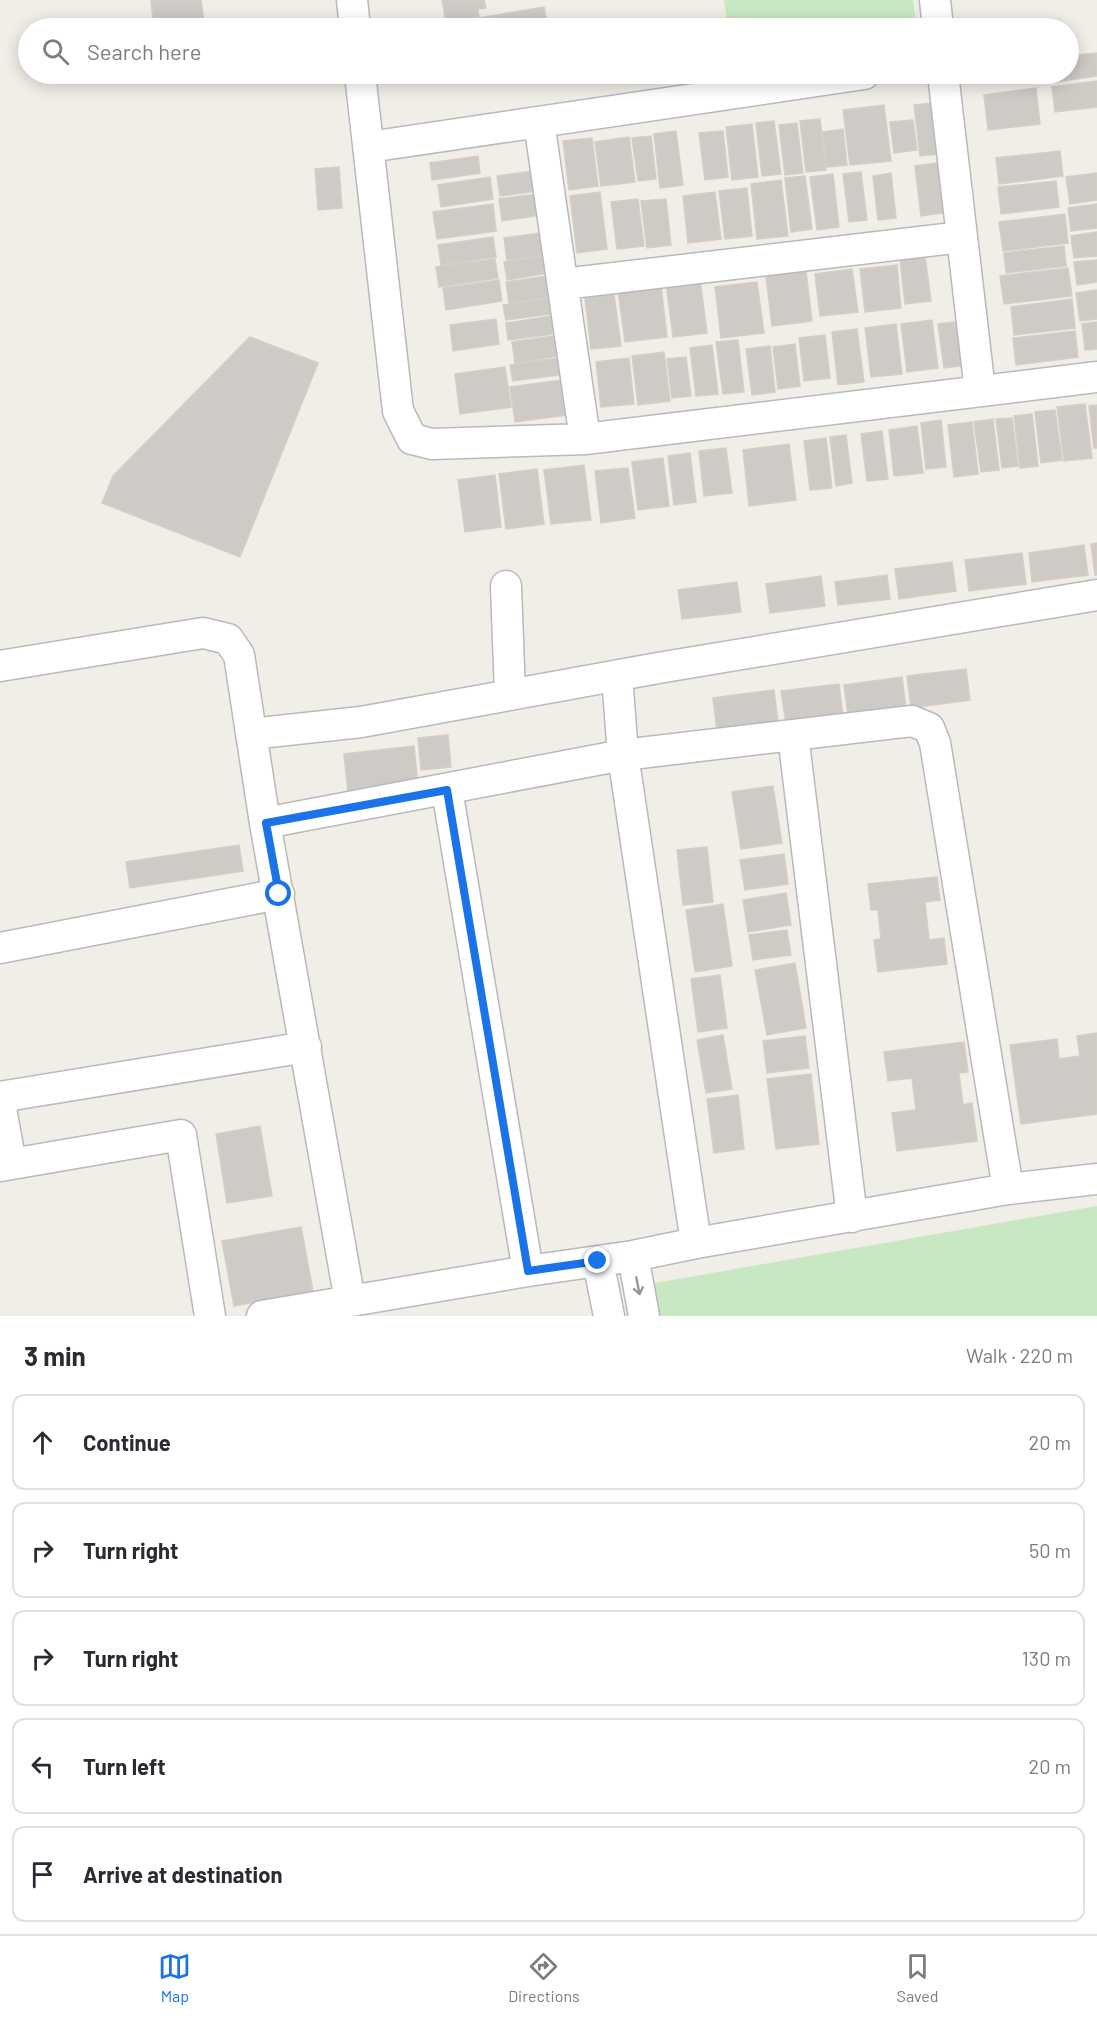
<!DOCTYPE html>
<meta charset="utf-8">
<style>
:root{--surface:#fff;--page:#f7f7f7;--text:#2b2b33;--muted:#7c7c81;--line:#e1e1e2;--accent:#1a73e8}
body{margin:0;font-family:Barlow,sans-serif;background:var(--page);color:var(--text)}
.stop{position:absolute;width:18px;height:18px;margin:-14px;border:4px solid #1a73e8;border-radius:50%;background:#fff}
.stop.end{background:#1a73e8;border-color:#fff;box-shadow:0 2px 6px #0008}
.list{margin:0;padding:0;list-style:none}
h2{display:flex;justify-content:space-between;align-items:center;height:78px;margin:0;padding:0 24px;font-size:26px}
h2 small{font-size:20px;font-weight:400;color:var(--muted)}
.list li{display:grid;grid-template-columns:39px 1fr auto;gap:18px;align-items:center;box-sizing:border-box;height:96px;margin:0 12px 12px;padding:0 12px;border:2px solid var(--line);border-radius:12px}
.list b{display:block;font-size:22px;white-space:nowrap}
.list em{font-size:20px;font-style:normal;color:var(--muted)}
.icon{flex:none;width:33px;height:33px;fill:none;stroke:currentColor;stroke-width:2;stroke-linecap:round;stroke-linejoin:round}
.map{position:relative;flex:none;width:1097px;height:1316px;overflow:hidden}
.search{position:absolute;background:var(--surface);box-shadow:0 3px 15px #0003;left:18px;right:18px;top:18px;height:66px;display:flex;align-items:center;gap:15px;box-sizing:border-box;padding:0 21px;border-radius:33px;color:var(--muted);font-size:22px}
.sheet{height:618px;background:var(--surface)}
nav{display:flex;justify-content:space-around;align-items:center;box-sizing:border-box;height:84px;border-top:2px solid var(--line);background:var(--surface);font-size:16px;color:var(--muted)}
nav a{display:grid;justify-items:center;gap:3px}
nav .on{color:var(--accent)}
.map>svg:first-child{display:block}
</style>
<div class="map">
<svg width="1097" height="1316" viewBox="0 0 1097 1316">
<rect width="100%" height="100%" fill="#f1ede7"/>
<path fill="#c8e8c3" d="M724,0H913L917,28H728Z
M1097,1206V1316H656L649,1284Z"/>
<path fill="#cecac6" stroke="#d6cec5" stroke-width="1.5" d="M151,0H201L205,28H154Z
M442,0H484L486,8L478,9L479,18L544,7L548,28H447Z
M1097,53V76L1056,82L1055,74H1068V56Z
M1097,81V107L1055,112L1052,87Z
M1036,88L1040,124L988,130L984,95Z
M943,102L949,153L920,156L914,105Z
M884,105L891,161L850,165L843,110Z
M820,119L826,170L806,172L800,121Z
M913,120L917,150L894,153L890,122Z
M774,121L781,174L762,176L756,123Z
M797,123L803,173L785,175L779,125Z
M752,124L758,177L732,180L726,127Z
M843,129L847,165L827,167L823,132Z
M676,131L683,185L660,188L654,134Z
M723,131L728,177L705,180L699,133Z
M651,136L656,179L638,181L632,138Z
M629,137L635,182L601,186L595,142Z
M592,138L598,186L569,190L563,141Z
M1060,151L1063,176L999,184L996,158Z
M478,156L480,173L432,180L430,163Z
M944,162L950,212L921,216L915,166Z
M339,167L342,208L318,210L315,169Z
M541,170L544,190L500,196L497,176Z
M861,172L867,220L849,222L843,174Z
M891,173L896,218L878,220L873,176Z
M1097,173V200L1070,204L1066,177Z
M833,174L839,227L817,230L810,177Z
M805,176L812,229L791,232L785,178Z
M490,177L493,199L441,207L438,185Z
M781,180L788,236L757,239L751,184Z
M1056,181L1059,207L1001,214L998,187Z
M747,188L752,236L725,239L719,191Z
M600,192L607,249L577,253L570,196Z
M715,192L721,239L688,243L683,196Z
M545,193L548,214L502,221L499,199Z
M638,199L644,246L617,249L611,202Z
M666,199L671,245L647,248L641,201Z
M493,204L496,231L437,239L433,212Z
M1097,204V228L1071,231L1068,208Z
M1065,214L1068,243L1003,251L999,222Z
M553,231L556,254L507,260L504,238Z
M1097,232V256L1074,258L1071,236Z
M493,237L496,257L441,265L438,245Z
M1064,246L1066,266L1006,273L1004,253Z
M553,255L555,272L507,280L504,262Z
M925,256L931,301L905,304L900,259Z
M495,259L498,278L439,287L436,267Z
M1097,260V282L1077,285L1074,262Z
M897,265L901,308L865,312L860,269Z
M1068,268L1072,296L1004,304L1000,276Z
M852,269L858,312L820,316L815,274Z
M806,271L812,321L772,326L766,276Z
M554,275L557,296L509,303L506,282Z
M700,279L707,333L673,337L666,283Z
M499,280L502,301L446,310L443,288Z
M757,282L764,333L721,338L715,287Z
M661,286L667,337L625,342L618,291Z
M1097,290V319L1080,321L1076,293Z
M614,294L621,346L591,349L585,298Z
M556,297L558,313L506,320L503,305Z
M1072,299L1075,328L1014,335L1011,307Z
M558,315L561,333L508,340L506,323Z
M496,319L499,344L453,351L450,325Z
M932,320L938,368L907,372L901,324Z
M971,320L976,364L944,368L938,324Z
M1097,322V349L1085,350L1082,324Z
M896,324L902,374L871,377L865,328Z
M857,329L864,382L838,385L832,332Z
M1075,331L1078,357L1016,365L1013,338Z
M561,335L564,355L515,363L512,342Z
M825,335L830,378L804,381L799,338Z
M250,337L318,363L240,557L102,503L113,476Z
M738,340L744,392L723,394L716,342Z
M795,344L800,386L778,389L773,347Z
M712,345L718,394L696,396L690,348Z
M770,346L775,392L752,395L746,349Z
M664,352L670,401L638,405L632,356Z
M564,357L566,374L513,381L510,365Z
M686,357L691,396L672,398L667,359Z
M629,358L634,404L601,407L596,362Z
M505,367L511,407L460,414L455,374Z
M569,379L574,414L515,422L510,387Z
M1085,404L1092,458L1064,461L1057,407Z
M1097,405V448H1094L1089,406Z
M1055,410L1062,460L1041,463L1035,412Z
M1032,414L1038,466L1020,468L1014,416Z
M1012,418L1018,466L1002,468L996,419Z
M993,419L999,470L981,472L974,422Z
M941,420L946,467L926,469L921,423Z
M972,422L978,474L954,477L948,425Z
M917,426L923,473L894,476L889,430Z
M882,431L888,479L867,481L861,434Z
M846,435L852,483L836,486L830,437Z
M826,438L832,488L810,490L804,441Z
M789,444L796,500L749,506L743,450Z
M726,448L732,493L704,496L699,451Z
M690,453L696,502L674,505L668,456Z
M663,458L669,506L638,510L632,462Z
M584,465L591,520L551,524L544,470Z
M628,468L635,518L601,523L595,471Z
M537,469L544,524L506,529L499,474Z
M495,475L501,527L465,532L458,480Z
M1097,543V575H1095L1091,544Z
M1084,545L1088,575L1032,582L1029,553Z
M1022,553L1026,584L969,591L965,560Z
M952,562L956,591L899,599L895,569Z
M887,575L890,599L838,605L835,582Z
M821,576L825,606L770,613L766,584Z
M737,582L741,612L682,619L678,590Z
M966,669L970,700L911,708L907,676Z
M902,677L906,708L848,716L844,685Z
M839,684L843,717L786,724L781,691Z
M774,690L778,723L717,731L713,698Z
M448,735L451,767L421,770L418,738Z
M414,746L418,785L348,793L344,754Z
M773,786L782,843L741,849L732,792Z
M239,845L243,871L130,888L126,862Z
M707,847L713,902L683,905L677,850Z
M784,854L788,884L745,890L740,860Z
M937,877L940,900L925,902L929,940L944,938L947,964L878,972L874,940L881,939L878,910H871L868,884Z
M786,893L791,925L748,932L743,900Z
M723,904L732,966L695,972L686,910Z
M787,930L791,955L753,960L749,935Z
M795,963L806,1028L767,1035L755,970Z
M720,975L727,1028L698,1032L691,979Z
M1097,1033V1114L1021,1124L1010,1045L1057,1039L1059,1059L1080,1056L1077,1036Z
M723,1035L732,1089L706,1093L697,1040Z
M805,1036L809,1068L767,1073L763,1041Z
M964,1042L968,1072L959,1073L963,1105L972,1103L977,1141L897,1151L892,1113L916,1110L912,1078L888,1081L884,1052Z
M811,1074L819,1144L776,1149L767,1079Z
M738,1095L744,1149L714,1153L707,1099Z
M260,1126L272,1196L227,1203L216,1134Z
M301,1227L313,1291L234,1306L222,1241Z"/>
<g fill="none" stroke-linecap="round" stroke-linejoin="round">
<defs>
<path id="minor" d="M352,0L355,28
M935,0L938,28
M360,74L398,411L412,439L432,444L585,439L1097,377
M943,74L980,391
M539,122L585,439
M369,147L864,74
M563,284L962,237
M506,586L510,695
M0,666L203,633L228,639L239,655L265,823L350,1301
M251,734L361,722L658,668L1097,595
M793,735L852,1217
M447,790L528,1271
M265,823L623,755L617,676
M0,948L279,894
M0,1097L306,1047
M0,1103L11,1164
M0,1166L181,1135L210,1316
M696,1243L623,755L912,721L929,728L935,743L1008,1189
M633,1256L644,1316
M598,1261L609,1316
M262,1316L528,1271L633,1256L696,1243L1008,1189L1097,1179"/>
</defs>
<use href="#minor" stroke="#b7babd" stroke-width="33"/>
<use href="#minor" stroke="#fff" stroke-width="30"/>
</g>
<defs><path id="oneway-shaft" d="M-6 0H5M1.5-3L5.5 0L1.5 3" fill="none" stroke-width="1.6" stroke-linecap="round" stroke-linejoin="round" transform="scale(1.5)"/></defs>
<use stroke="#969a9c" href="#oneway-shaft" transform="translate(638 1286) rotate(79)"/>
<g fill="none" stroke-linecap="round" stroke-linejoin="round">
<path stroke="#1a73e8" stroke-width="8" d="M279,894L266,823L447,790L528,1271L598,1261"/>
</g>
</svg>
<div class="stop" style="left:279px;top:894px"></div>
<div class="stop end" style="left:598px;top:1261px"></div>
<div class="search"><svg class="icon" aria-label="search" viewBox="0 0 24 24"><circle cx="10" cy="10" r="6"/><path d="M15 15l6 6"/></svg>Search here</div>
</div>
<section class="sheet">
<h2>3 min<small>Walk · 220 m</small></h2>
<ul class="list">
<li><svg class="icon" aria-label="ahead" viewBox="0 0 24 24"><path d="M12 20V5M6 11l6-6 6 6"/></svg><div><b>Continue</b></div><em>20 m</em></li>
<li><svg class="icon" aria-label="right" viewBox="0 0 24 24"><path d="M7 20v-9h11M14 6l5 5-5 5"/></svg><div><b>Turn right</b></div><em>50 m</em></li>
<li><svg class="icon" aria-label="right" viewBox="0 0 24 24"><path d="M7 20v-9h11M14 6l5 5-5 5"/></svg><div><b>Turn right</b></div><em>130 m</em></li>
<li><svg class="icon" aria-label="left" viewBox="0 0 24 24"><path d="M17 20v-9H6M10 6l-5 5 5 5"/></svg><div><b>Turn left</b></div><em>20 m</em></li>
<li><svg class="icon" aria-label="arrive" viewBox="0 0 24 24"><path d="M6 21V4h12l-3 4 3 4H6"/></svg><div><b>Arrive at destination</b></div></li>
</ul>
</section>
<nav>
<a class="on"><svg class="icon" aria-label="map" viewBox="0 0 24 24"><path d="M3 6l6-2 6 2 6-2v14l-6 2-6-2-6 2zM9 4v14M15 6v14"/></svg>Map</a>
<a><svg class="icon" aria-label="directions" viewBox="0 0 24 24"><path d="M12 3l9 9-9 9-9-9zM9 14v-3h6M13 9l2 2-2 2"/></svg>Directions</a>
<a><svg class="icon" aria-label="saved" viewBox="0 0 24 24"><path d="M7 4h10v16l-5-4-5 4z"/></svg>Saved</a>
</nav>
